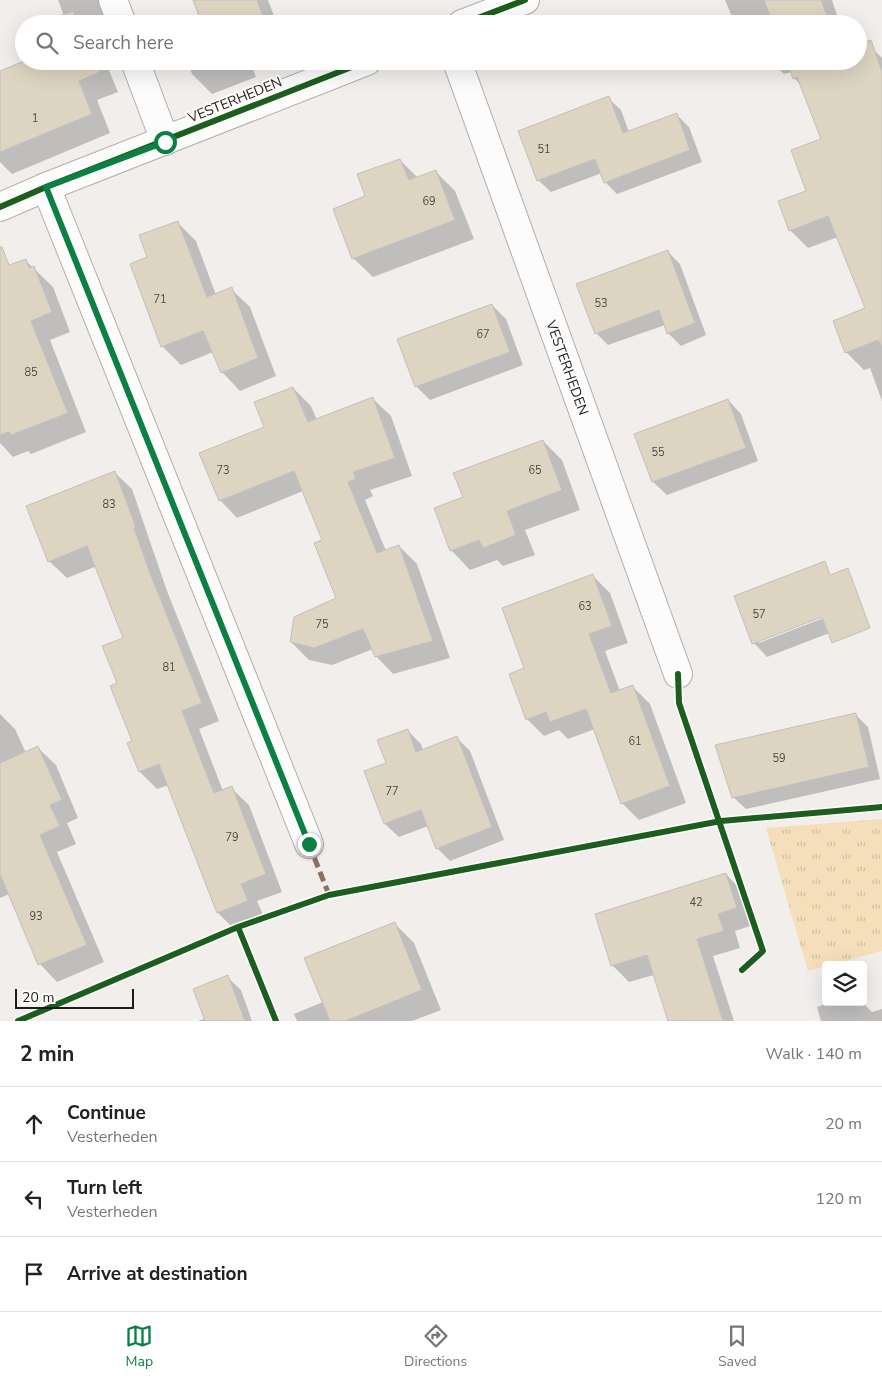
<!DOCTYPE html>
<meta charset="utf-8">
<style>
:root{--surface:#fff;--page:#f2f2f2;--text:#222;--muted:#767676;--line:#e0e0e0;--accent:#0b8043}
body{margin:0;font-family:"Nunito Sans",sans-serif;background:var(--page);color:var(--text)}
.controls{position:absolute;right:15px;bottom:15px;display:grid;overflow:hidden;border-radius:5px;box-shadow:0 5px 20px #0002}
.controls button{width:45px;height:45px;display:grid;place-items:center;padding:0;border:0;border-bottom:1px solid var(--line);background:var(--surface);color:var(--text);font:25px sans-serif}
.scale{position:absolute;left:15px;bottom:12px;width:119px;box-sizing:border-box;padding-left:5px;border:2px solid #1f1d1b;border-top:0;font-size:14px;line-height:18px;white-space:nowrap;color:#1f1d1b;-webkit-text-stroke:4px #fffdfa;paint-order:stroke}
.stop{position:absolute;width:15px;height:15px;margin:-11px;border:4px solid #0b8043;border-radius:50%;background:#fff}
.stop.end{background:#0b8043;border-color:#fff;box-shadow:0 1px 5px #0008}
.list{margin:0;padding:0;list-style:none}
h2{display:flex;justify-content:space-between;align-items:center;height:65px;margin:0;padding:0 20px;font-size:21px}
h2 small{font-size:16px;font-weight:400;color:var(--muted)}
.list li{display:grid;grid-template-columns:32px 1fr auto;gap:15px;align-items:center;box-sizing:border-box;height:75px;padding:0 20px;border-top:1px solid var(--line)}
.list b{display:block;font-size:19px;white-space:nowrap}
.list p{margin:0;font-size:16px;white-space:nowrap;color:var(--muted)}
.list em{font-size:16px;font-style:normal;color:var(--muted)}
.icon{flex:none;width:28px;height:28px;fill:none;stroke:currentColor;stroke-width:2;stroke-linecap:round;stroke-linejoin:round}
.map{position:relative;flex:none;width:882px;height:1021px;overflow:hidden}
.search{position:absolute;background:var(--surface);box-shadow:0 5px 20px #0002;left:15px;right:15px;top:15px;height:55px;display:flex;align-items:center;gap:12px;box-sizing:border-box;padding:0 18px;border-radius:28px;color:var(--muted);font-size:19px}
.sheet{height:290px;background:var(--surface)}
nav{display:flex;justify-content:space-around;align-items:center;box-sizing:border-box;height:70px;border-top:1px solid var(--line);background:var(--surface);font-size:14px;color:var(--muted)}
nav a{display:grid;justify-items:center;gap:2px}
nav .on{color:var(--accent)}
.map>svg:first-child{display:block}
</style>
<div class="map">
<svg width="882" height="1021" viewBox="0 0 882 1021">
<defs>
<pattern id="park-tufts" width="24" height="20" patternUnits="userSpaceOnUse" patternTransform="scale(1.25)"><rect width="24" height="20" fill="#f5dfbb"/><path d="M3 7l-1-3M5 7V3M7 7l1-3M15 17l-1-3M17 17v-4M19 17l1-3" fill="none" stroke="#d2bfa0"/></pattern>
</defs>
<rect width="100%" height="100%" fill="#f1eeeb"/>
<path fill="url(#park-tufts)" d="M882,819V951L808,971L766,828Z"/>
<path fill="#0003" fill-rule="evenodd" d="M58,0H107L117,24H46L64,16Z
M195,0H268L277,24H203Z
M725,0H832L840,24H735Z
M866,43L882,58V401L870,368L864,370L846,352L867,309L838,237L808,248L790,230L807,192L823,140L801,85L794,78L792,72L784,74L771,61H858Z
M27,61H125L108,68L118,92L97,100L110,133L12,174L0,162V72Z
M187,61H250L256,77L212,94L192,74Z
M608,98L621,110L629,132L677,115L689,127L702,162L617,194L605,182L602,173L551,192L538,180Z
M400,160L418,178L436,172L455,191L474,239L373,277L353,258L367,197Z
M177,222L196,241L216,295L231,289L250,307L276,376L240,391L222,372L213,352L181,365L162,346L149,258Z
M668,252L680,264L706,335L681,346L668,333L665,325L608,345L596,333Z
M25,260L53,287L70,332L50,340L86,432L31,454L28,451L13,457L0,443V270Z
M492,305L506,319L523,365L430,400L416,386Z
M293,388L311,406L317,420L373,399L391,416L412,476L370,490L373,496L365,500L386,551L399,546L417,564L450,658L393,674L376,656L373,649L332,665L309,660L291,642L337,598L323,541L303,491L237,518L220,500Z
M728,400L741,414L758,461L667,495L653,482L636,435Z
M543,441L562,460L580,510L525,530L535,555L503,566L497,560L470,570L451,550L464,498Z
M114,472L132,489L167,591L219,721L199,729L223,791L231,788L249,805L282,892L257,901L265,919L235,930L218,913L169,785L157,789L140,772L128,744L133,742L118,684L125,639L97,566L67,578L49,561Z
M820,564L833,578L845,627L767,657L754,643L736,597ZM838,610L839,612L759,643V640Z
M593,576L610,593L628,643L605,651L620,691L633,687L650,704L686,803L639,820L622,803L595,729L568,739L559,730L544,736L527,719L526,669Z
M0,714L15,729L26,753L38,748L56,765L78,818L67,823L76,844L57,852L104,962L57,982L40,964L9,894L0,898Z
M856,715L868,727L880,779L746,809L733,797Z
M407,730L421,744L423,750L457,738L470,751L504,840L450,861L437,848L428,826L399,837L385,824L365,772L387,764Z
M726,874L742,891L753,925L735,931L740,948L713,956L734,1021H669L654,975L629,982L613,966L597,915Z
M395,924L414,943L441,1010L412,1021H297L294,1014L323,1002Z
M227,977L241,990L252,1021H198L206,1018Z
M831,1002H862L872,1012L882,1009V1021H821L817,1007Z"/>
<path fill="#ded4c2" stroke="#c2bfbd" d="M193,0H257L266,24H202Z
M764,0H821L830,24H773Z
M73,11L78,24H44V22Z
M871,40L882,72V346L878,340L845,353L833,321L865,308L828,216L789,231L778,201L806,191L791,150L821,139L797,77L793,79L787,61H858V44Z
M24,61H95L100,72L79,81L92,114L0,152V71Z
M609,96L623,133L677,113L690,150L604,183L595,159L537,181L518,131Z
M400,159L409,180L436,170L455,220L352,259L333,209L365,196L357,174Z
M178,221L207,297L232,287L258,358L221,373L203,331L161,347L130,264L147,257L139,235Z
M0,247H2L9,265L26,259L29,268L34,266L52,312L31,321L68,413L11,435L9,432L0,435Z
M668,250L695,323L667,334L659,310L595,334L576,284Z
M492,304L510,352L415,387L397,339Z
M293,387L308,422L373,397L395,458L353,472L356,479L348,482L377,553L399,545L433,641L375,657L363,629L314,648L290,642L294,617L336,598L314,543L322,540L294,471L219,501L199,453L264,427L254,402Z
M728,399L746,448L652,482L634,434Z
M543,440L562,490L507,511L516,535L483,548L479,540L450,551L434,508L463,497L453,473Z
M115,471L136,527L134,528L150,573L202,703L182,711L214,793L232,786L266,874L241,884L248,901L217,913L159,764L139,772L127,743L132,741L110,686L117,683L102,646L123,638L87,546L48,562L26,506Z
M825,561L830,575L848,568L870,628L832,643L822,617L752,644L734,596Z
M593,574L612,626L589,634L611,693L633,685L670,786L621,804L586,709L550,722L546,712L526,720L509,674L524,668L502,608Z
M856,713L869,767L732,798L715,745Z
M408,729L416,752L457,736L492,827L436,849L421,810L384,824L364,771L386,763L377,740Z
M38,746L62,800L50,805L60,826L40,835L87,945L38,965L0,874V763Z
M726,873L737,908L718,914L724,931L697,939L723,1021H668L647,955L611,966L595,914Z
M395,922L422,990L345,1021H330L304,958Z
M228,975L245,1021H205L193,989Z"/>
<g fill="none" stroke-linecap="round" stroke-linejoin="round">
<defs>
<g id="minor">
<path d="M113,0L122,24"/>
<path d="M462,24L525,0"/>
<path d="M135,61L165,141"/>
<path id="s1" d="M457,61L678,674"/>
<path d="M46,187L309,844"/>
<path d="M0,207L46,187L367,61"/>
</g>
</defs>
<use href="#minor" stroke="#b1afac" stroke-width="30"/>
<use href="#minor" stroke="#fdfcfc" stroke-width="28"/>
<path stroke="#8d6e63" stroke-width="5" stroke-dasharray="10 5" stroke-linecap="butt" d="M309,844L329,895"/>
<defs>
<path id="cycleway" d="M462,24L525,0
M0,207L46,187L367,61
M678,674L679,703L763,951L742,970
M238,927L276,1021
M18,1021L238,927L329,895L721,821L882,807"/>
</defs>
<use href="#cycleway" stroke="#fffdfa" stroke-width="9"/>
<use href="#cycleway" stroke="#1b5e20" stroke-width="6"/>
</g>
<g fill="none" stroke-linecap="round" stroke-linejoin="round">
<path stroke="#0b8043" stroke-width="6" d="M165,142L46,187L309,844"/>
</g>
<g text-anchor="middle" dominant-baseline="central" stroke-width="4.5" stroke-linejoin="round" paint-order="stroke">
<g font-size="11" fill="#4f4b45">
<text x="35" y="118">1</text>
<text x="544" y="149">51</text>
<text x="429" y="201">69</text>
<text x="160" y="299">71</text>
<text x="601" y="303">53</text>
<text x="483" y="334">67</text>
<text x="31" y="372">85</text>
<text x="658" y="452">55</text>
<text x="223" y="470">73</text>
<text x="535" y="470">65</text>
<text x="109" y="504">83</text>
<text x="585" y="606">63</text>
<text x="759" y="614">57</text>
<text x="322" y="624">75</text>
<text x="169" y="667">81</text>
<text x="635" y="741">61</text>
<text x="779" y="758">59</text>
<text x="392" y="791">77</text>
<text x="232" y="837">79</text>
<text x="696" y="902">42</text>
<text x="36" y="916">93</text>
</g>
<g font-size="14" fill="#1f1d1b" stroke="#fffdfa">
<text transform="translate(235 100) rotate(-22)">VESTERHEDEN</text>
<text stroke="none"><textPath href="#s1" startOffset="326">VESTERHEDEN</textPath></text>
</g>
</g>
</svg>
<div class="controls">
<button><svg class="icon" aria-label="layers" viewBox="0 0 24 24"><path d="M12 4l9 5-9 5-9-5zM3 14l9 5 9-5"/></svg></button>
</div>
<div class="scale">20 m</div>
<div class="stop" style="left:165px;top:142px"></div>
<div class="stop end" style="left:309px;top:844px"></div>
<div class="search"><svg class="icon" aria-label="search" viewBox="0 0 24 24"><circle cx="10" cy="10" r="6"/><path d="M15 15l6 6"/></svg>Search here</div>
</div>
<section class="sheet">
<h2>2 min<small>Walk · 140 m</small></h2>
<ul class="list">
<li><svg class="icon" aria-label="ahead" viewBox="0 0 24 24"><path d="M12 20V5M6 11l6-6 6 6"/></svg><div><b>Continue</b><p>Vesterheden</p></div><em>20 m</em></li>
<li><svg class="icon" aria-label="left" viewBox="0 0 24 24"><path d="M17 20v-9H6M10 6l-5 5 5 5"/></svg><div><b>Turn left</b><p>Vesterheden</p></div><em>120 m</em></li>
<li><svg class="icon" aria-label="arrive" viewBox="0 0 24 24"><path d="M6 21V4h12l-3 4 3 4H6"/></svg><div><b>Arrive at destination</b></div></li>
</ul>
</section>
<nav>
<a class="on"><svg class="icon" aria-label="map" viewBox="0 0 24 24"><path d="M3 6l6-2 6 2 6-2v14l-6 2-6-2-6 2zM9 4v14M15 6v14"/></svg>Map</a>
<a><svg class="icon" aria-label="directions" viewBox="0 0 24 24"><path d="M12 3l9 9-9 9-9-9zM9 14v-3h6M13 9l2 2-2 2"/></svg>Directions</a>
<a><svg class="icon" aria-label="saved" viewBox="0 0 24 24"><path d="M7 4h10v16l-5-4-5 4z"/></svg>Saved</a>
</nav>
